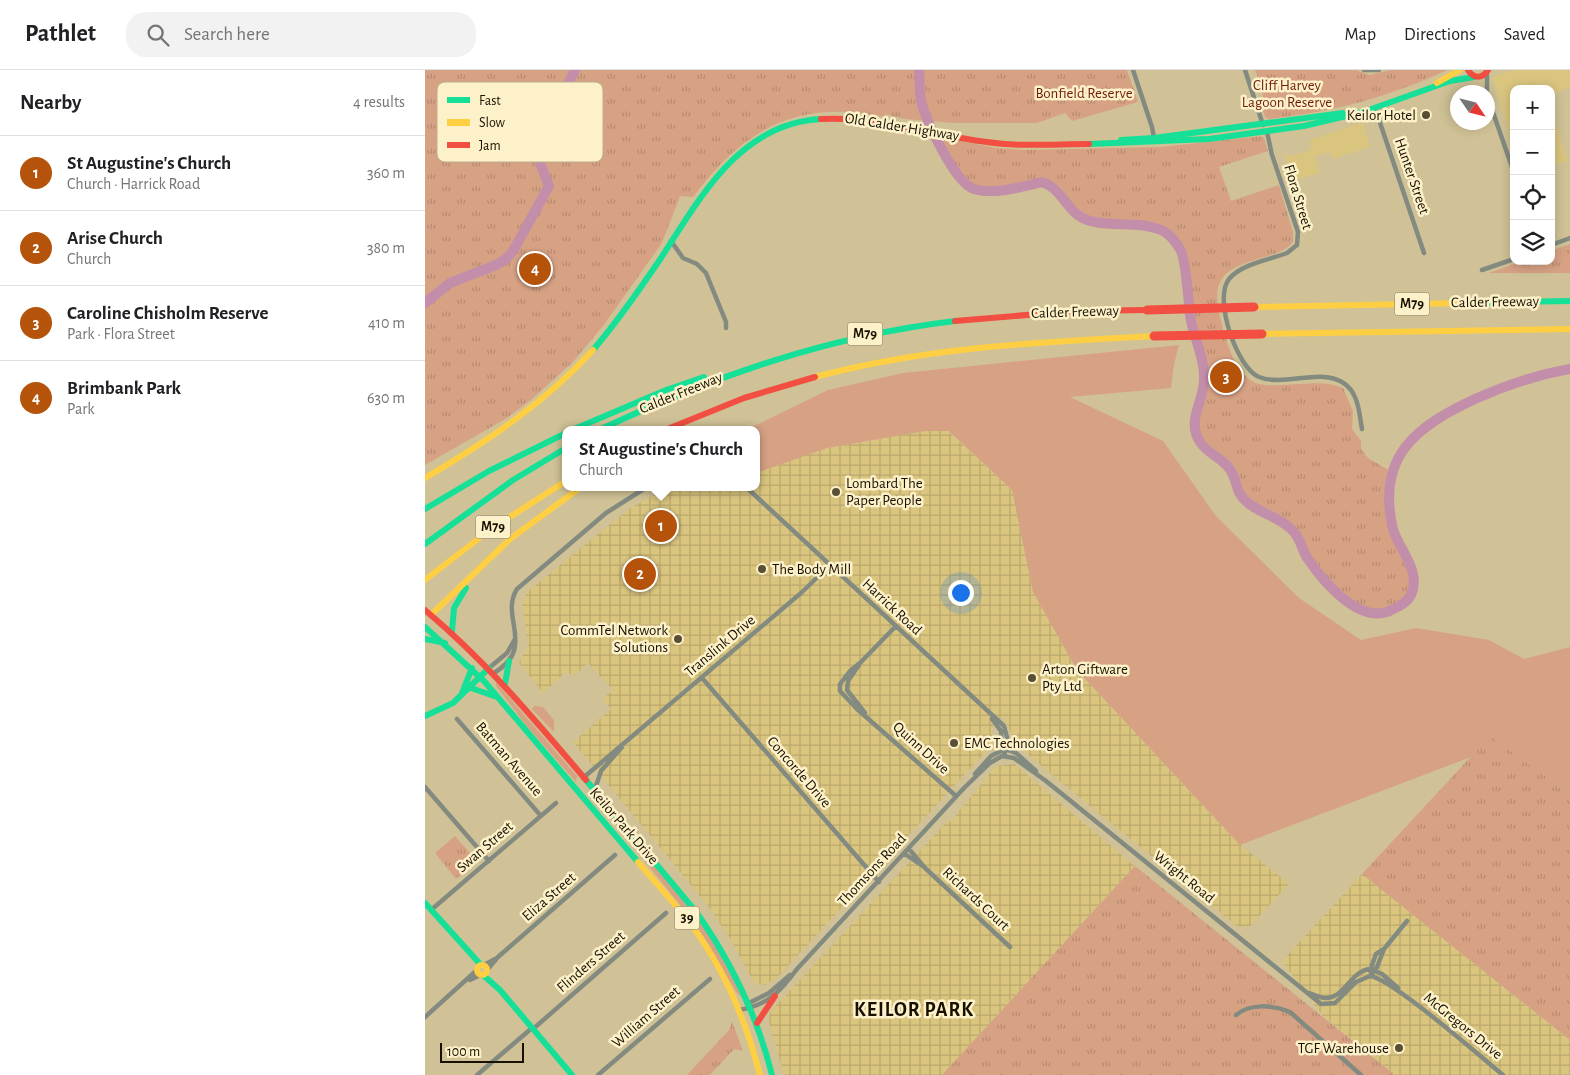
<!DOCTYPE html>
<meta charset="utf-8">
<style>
:root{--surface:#fff;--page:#f2f2f2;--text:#202124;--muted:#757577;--line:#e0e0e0;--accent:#b45309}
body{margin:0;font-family:"Alegreya Sans",sans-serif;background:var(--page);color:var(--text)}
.controls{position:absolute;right:15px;top:15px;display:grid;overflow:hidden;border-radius:10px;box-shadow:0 2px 12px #0003}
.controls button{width:45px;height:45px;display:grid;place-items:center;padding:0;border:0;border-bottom:1px solid var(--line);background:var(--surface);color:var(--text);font:25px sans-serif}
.compass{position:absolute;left:1025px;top:15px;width:45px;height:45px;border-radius:50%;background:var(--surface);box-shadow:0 2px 12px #0003;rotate:125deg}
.scale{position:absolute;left:15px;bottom:12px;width:84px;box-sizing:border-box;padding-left:5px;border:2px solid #191100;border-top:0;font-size:14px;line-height:18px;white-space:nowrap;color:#191100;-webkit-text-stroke:4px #fdf1ca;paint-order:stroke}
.you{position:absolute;left:535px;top:522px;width:18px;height:18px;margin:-12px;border:4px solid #fff;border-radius:50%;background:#1a73e8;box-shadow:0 0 0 8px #1a73e833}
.badge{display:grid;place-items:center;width:32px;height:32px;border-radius:50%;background:var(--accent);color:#fff;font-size:16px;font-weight:700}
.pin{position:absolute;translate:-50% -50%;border:2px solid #fff;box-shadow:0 1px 5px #0006}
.popup{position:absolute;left:137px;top:356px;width:198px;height:65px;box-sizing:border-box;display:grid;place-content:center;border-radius:10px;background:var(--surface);filter:drop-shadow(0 1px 4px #0005);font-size:16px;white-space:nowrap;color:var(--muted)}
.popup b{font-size:19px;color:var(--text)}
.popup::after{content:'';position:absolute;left:50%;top:100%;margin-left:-10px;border:10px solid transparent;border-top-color:var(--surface)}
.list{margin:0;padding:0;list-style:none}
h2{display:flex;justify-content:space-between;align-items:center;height:65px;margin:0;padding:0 20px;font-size:21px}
h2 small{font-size:16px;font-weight:400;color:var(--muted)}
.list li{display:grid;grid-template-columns:32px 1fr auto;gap:15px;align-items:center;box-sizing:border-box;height:75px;padding:0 20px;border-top:1px solid var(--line)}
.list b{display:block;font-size:19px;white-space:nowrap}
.list p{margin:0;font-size:16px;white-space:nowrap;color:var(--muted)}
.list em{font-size:16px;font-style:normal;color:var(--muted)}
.icon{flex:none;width:28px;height:28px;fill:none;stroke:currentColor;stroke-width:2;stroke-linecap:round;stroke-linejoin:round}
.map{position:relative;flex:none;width:1145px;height:1005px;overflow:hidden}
header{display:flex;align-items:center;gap:30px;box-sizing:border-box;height:70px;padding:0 25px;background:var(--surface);border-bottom:1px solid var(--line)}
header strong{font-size:24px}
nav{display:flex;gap:28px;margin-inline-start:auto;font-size:18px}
.search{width:350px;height:45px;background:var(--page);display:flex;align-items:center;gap:12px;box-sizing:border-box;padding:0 18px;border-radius:20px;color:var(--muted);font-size:19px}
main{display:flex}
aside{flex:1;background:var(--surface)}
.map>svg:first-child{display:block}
</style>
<header>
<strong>Pathlet</strong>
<div class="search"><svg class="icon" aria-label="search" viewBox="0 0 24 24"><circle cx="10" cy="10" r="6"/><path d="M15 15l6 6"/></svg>Search here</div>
<nav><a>Map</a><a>Directions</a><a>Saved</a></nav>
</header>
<main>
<aside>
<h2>Nearby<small>4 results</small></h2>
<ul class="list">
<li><span class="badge">1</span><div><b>St Augustine's Church</b><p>Church · Harrick Road</p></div><em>360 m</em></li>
<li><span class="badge">2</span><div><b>Arise Church</b><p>Church</p></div><em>380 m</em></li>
<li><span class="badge">3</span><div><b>Caroline Chisholm Reserve</b><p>Park · Flora Street</p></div><em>410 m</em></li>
<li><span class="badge">4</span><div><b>Brimbank Park</b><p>Park</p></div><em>630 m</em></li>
</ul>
</aside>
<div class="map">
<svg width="1145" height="1005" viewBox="0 0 1145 1005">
<defs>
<pattern id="industrial-grid" width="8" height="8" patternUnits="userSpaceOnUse" patternTransform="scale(1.25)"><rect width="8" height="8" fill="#dac57f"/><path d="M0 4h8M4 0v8" fill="none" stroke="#baa86c"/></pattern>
<pattern id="park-tufts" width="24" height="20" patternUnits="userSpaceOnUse" patternTransform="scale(1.25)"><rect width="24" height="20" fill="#d7a284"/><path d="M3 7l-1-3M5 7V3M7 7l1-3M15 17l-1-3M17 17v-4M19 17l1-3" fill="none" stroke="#b88a70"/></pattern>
</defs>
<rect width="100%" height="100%" fill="#d0c296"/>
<path fill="#dac57f" d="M1089,0H1145V18L1126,24V19H1089V79L1067,7Z
M1126,42L1143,91L1126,96Z
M938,52L945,77L907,89L905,82L890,86L895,103L868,111L859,85H855L861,83L863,87L886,80L885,70Z"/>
<path fill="url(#industrial-grid)" d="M500,361H523L587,420L608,522L652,600L813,773L864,814L825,856L813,857L638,714L591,674L578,646L567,657V675L352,908L340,915L329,913L306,870L283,836L148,672L186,639L178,629L188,620L163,593L150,605L140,603L118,623L94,593L103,574L97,535L102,522L205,438L244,417H331V403L402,378Z
M589,694L710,796L517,1005H359L344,952L345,942L523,750L525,752L571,696Z
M937,804L1145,970V1005H970L897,945L857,891Z"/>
<path fill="#d7a284" d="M754,275L749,294L746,318L645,327L738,371L791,446L874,528L936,570L991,558L1064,570L1099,589L1145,577V728L1132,715L1065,667L1046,687L815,775L652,600L608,522L587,420L524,361H500L402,378L331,403V360H321L403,320L478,303Z
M71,612L152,706L151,712L104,659L71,616Z
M109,636L118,637L129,650V662L107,639Z
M161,718L260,831L295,881L320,931L311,922L281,870L259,840Z"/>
<path fill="url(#park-tufts)" d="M0,0H702L713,32L647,51L640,43L612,53H529L480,49L460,44L459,47C372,29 319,59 268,127L255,126L237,173L178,256L148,292L106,330L82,348L0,395Z
M830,0H931L945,5L965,0H1023C960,28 912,41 844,49L840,47L836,34L840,32Z
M511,66L571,78L601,80L736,77L836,66L839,68L843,81L794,97L806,131L854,115L868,162V172C857,188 818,188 801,204C788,216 792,236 796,251C801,271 811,308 834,314C847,317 863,314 876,314C891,313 903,312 918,318L928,341L927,359L936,371V379L943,388L967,402C965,422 963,441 969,461C976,486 1009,522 969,539C954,545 942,543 928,534C909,523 894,507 882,487C877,480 875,469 870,462C856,447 835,445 820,431C810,420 813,414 807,403C798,384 773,382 770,359C767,340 780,326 779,305C779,289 771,271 767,256C763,238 761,219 759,201C758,191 758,182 753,174C732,144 694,158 664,151C642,146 638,119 617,112C556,126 538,130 511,66Z
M1145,174V203H1064L1097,191H1126V181Z
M1065,666L1132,715L1145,728V970L937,804Z
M30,766L52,791L31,809L10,783Z
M710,796L970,1005H517Z
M307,951L318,981L309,979L285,1005H262L305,959Z"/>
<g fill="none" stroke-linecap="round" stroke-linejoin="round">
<path stroke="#c38eaa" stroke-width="10" d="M494,0C495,10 494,21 496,31C501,50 529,112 549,119C568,125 597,117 617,112C637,118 642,143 662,150C684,158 712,150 736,160C744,163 752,173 756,181C762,196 763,233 766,251C770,270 780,290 779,310C779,331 761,351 775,372C783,385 801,389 807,403C814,416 809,421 823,433C838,445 857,448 869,462C876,470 877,481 883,489C897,510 932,552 962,542C971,538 981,534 986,525C997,501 974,480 968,459C951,387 990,357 1050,329C1081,315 1111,305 1145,299
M0,233L25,213L71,195L81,189L88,181L124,116L106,70L115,49L136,27L150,0"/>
<path stroke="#838b81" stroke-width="4.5" d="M708,0L727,57L729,68
M820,0L838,55
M939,0H954
M1062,22V4
M1062,25L1089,103
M950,38L999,183
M842,62L847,85L873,162L872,175L862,183C844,190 816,194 804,209C788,229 812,298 834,307C860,317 893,298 917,312C934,322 934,343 937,359
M246,171L258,188L272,194L281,203L301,252V258
M1126,175L1145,168
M1057,200L1089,189
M321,417L579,656L583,671L579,686
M470,557L436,592L425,601L415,614V621L432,639L531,726
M434,595L423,611L422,620L440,643
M64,598L82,583L90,569
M69,603C112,577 74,547 92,519L181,443L222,417
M277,608L454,812
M32,649L116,746
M567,649L576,661L577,680
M550,704L566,686L580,679L591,683L611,701
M158,708L376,523L404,496
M0,717L64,791
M170,719L176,701L197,677
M484,779L500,798L585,877
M480,784L499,797
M6,840L131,733
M59,895L70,889
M62,900L73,887L190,785
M945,901L951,884L959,879
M945,906C966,908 1056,987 1078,1005
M45,910L55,905
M883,923C888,924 893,927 899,928C919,930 925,901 945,899L957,904L973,918
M322,934L344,923L365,905
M314,940C343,935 355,922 372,899L539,718L565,693L577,686L589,688L621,711L896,934L910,933L931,912L945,906L952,897L959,879L982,851
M811,945C825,933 849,935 865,942L936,1005
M0,947L52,900
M108,959L241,843
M52,1005L107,958
M173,1005L285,909"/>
<path stroke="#16e098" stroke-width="6" d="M696,70L729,68L918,43
M664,74L784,69L879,56L938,42L1025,11L1049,7
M1039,233L1145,231
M168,280C193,251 215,219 236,188C275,128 315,53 396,49
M147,360L241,320L279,307
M174,360C289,306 404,266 530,251
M0,439L64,401L141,363
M0,474L88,410L141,378
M0,557L59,611L213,792
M27,561L29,538L41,518
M0,569L20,573
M80,614L84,591
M46,618L72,627
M37,623L47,598
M0,646L28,633L64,598
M161,710L272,843C307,893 332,945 347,1005
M0,833L56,895
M58,905L75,920L147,1005"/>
<path stroke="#ffcf43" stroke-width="6" d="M1012,13L1035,0
M829,237L1039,233
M837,264L1145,259
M390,307C501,277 615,272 729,266
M0,408C61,372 120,333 168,280
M0,510L66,459L141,411
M6,545L85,469L156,417
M213,792C230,812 249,832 265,853C299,898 321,951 335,1005
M52 900a5 5 0 1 1 10 0a5 5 0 1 1-10 0Z"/>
<path stroke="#f24e42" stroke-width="6" d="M1043,0C1049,9 1057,9 1063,0
M396,49C456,46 504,65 562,72C596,77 630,74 664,74
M530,251L649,241L722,240
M240,360L319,328L390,307
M0,540C62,592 109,649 161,710
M332,953L350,926"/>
<path stroke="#f24e42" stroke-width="9" d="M722,240L829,237
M729,266L837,264"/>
</g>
<g fill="#594f34" stroke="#fdf1ca" stroke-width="2">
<circle cx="1001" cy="45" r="5"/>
<circle cx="411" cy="422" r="5"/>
<circle cx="337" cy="499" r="5"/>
<circle cx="253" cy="569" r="5"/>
<circle cx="607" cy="608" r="5"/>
<circle cx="529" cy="673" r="5"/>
<circle cx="974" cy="978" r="5"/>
</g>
<g text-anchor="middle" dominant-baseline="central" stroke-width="5" stroke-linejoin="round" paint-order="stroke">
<g fill="#fdf1ca" stroke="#5d543d" stroke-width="1">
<rect x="969.5" y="222.5" width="35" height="23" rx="4"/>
<rect x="422.5" y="252.5" width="35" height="23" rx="4"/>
<rect x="50.5" y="445.5" width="35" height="23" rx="4"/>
<rect x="249.5" y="836.5" width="25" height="23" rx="4"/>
</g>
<g font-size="14" font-weight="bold" fill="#191100">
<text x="987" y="234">M79</text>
<text x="440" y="264">M79</text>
<text x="68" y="457">M79</text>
<text x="262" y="848">39</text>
</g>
<g font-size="15" fill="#6f1e0e" stroke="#fdf1ca">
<text x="862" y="15">Cliff Harvey<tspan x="862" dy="17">Lagoon Reserve</tspan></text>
<text x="659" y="23">Bonfield Reserve</text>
</g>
<g font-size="15" fill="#191100" stroke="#fdf1ca" text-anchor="start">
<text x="991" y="45" text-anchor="end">Keilor Hotel</text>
<text x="421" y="413">Lombard The<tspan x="421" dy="17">Paper People</tspan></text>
<text x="347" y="499">The Body Mill</text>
<text x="243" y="560" text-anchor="end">CommTel Network<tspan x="243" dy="17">Solutions</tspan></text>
<text x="617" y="599">Arton Giftware<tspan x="617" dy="17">Pty Ltd</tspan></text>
<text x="539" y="673">EMC Technologies</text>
<text x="964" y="978" text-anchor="end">TGF Warehouse</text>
</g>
<g font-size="15" fill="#191100" stroke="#fdf1ca">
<text transform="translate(477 57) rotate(9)">Old Calder Highway</text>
<text transform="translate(987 106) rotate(71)">Hunter Street</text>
<text transform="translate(873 127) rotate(73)">Flora Street</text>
<text transform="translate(1070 232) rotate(-1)">Calder Freeway</text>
<text transform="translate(650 242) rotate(-2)">Calder Freeway</text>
<text transform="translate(256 323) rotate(-22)">Calder Freeway</text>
<text transform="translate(467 537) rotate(43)">Harrick Road</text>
<text transform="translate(295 576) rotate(-40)">Translink Drive</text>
<text transform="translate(496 678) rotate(42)">Quinn Drive</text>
<text transform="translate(84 689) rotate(49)">Batman Avenue</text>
<text transform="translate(374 702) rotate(49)">Concorde Drive</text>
<text transform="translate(199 756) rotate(49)">Keilor Park Drive</text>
<text transform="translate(60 777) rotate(-41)">Swan Street</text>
<text transform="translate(447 800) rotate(-47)">Thomsons Road</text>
<text transform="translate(759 807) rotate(39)">Wright Road</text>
<text transform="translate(124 827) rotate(-41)">Eliza Street</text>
<text transform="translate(551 829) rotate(43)">Richards Court</text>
<text transform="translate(166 892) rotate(-41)">Flinders Street</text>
<text transform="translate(221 947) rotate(-41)">William Street</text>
<text transform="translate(1038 956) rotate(39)">McGregors Drive</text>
</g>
<g font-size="20" font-weight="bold" letter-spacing="1" fill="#191100" stroke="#fdf1ca">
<text x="489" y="940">KEILOR PARK</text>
</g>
</g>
<rect x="12" y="12" width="166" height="80" rx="8" fill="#fdf1ca" stroke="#b9ae8d" stroke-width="1"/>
<rect x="22" y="27" width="23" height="6" fill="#16e098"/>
<rect x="22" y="49" width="23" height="7" fill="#ffcf43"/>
<rect x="22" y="72" width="23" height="6" fill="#f24e42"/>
<g font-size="14" fill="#191100">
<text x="54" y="35">Fast</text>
<text x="54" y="57">Slow</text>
<text x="54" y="80">Jam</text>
</g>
</svg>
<div class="controls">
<button>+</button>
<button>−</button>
<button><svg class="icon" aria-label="locate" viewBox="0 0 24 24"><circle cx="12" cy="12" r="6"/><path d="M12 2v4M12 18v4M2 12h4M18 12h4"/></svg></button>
<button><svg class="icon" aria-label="layers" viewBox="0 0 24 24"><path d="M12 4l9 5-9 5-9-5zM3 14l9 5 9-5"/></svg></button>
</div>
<svg class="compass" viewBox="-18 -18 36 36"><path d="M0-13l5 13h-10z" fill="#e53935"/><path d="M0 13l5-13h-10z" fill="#757577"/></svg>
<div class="scale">100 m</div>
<div class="you"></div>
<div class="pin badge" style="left:236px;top:456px">1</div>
<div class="popup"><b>St Augustine's Church</b>Church</div>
<div class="pin badge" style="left:215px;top:504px">2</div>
<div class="pin badge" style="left:801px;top:307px">3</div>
<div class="pin badge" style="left:110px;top:199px">4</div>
</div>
</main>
